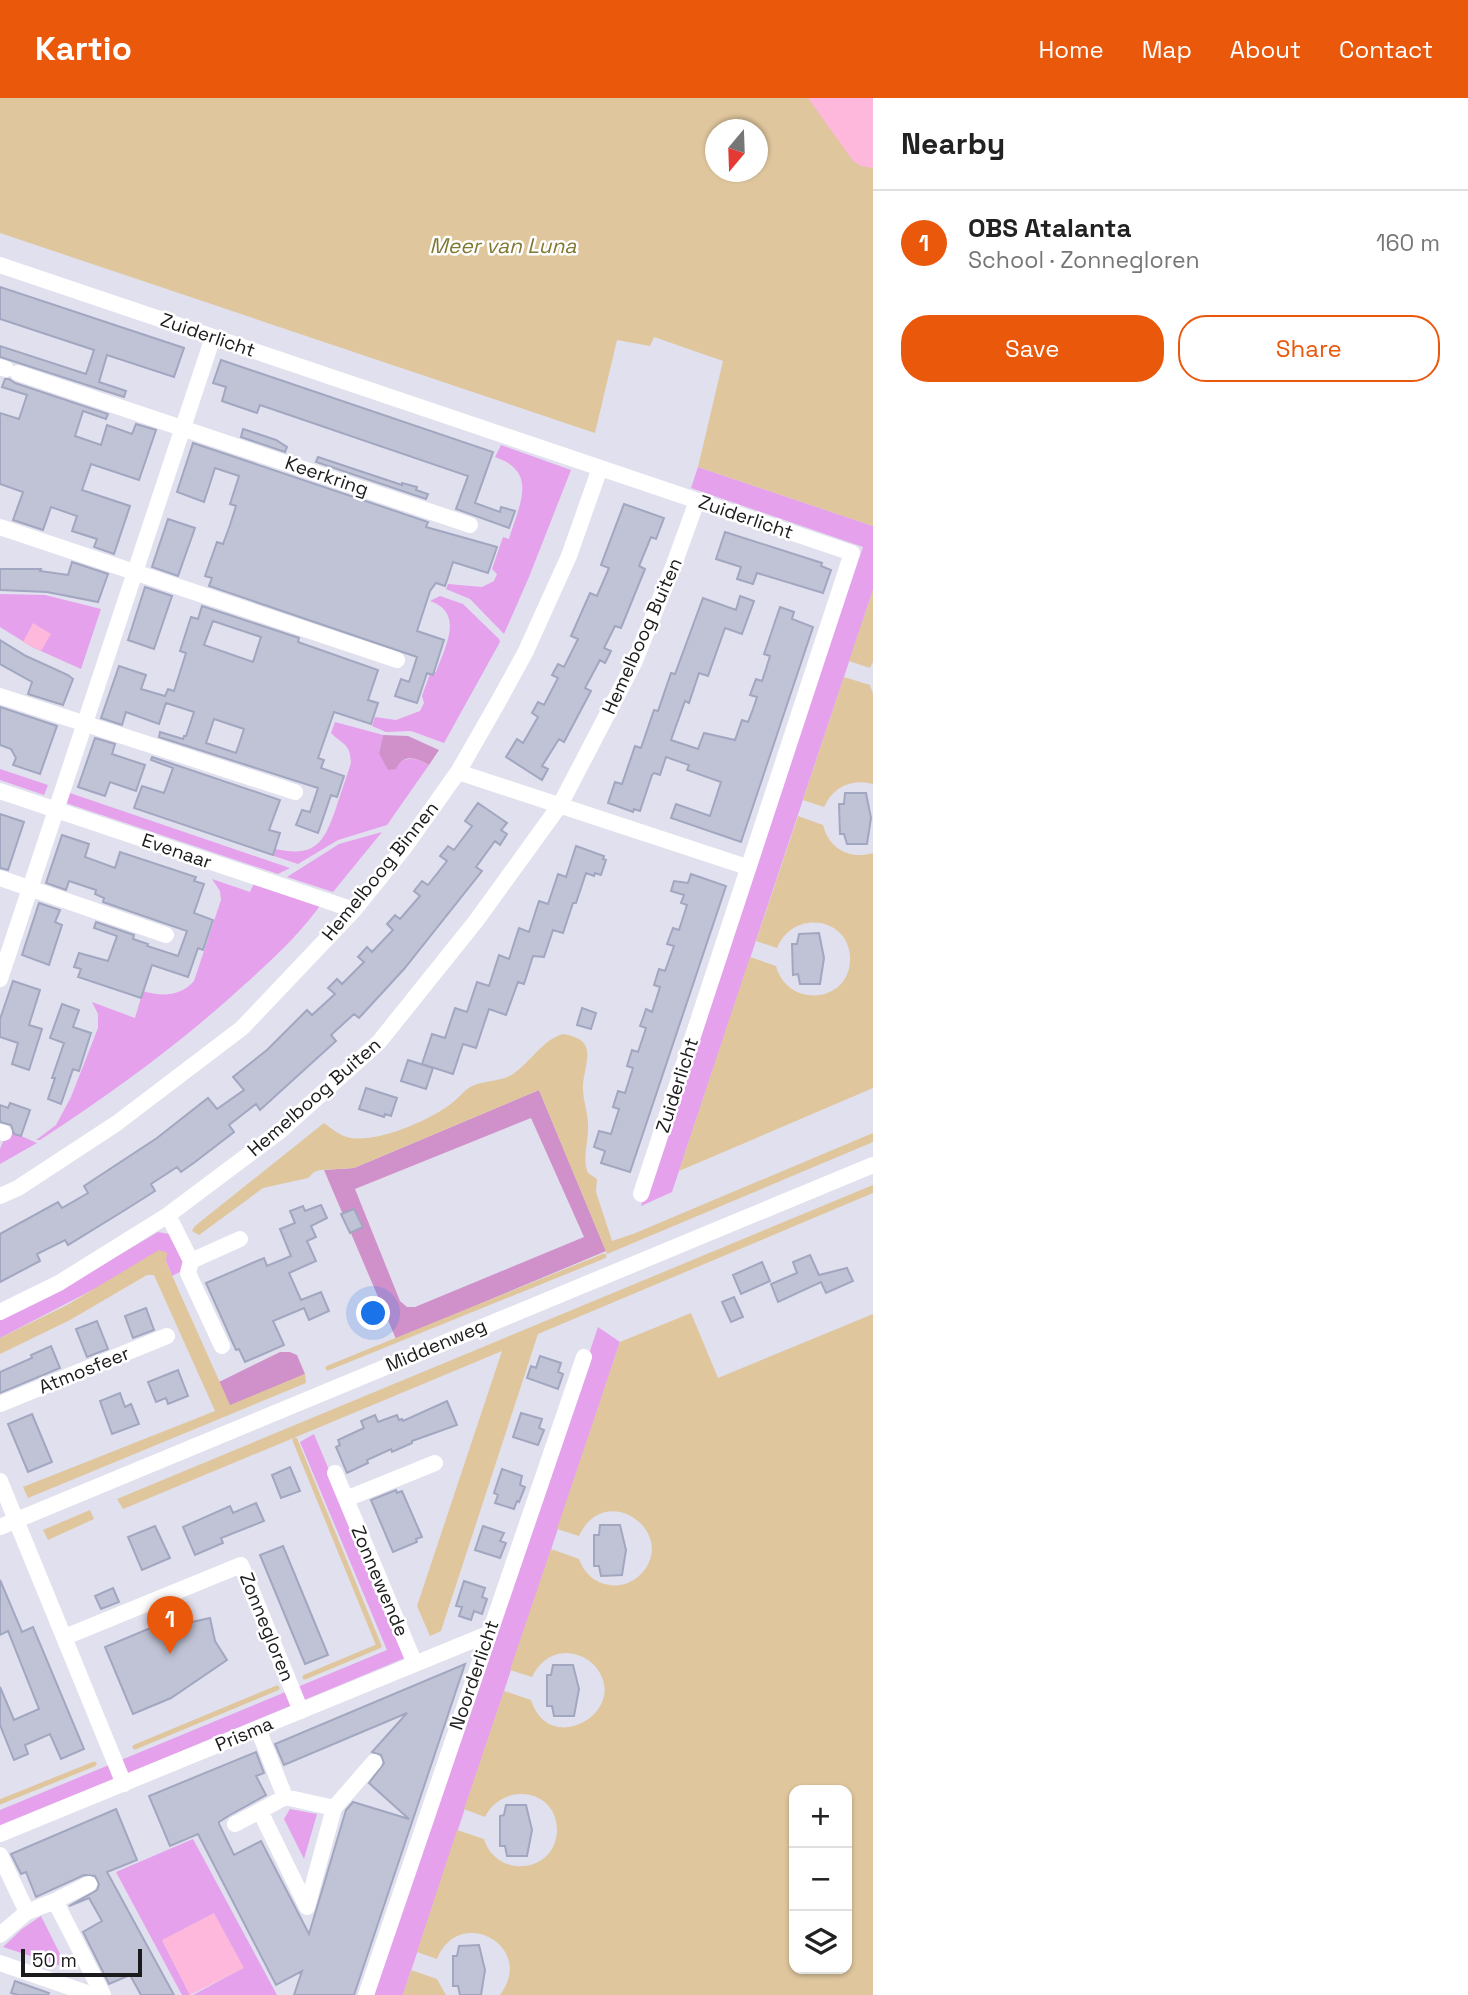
<!DOCTYPE html>
<meta charset="utf-8">
<style>
:root{--surface:#fff;--page:#f6f6f6;--text:#222;--muted:#767676;--line:#e0e0e0;--accent:#ea580c}
body{margin:0;font-family:"Space Grotesk",sans-serif;background:var(--page);color:var(--text)}
.controls{position:absolute;right:21px;bottom:21px;display:grid;overflow:hidden;border-radius:14px;box-shadow:0 2px 5px #0004}
.controls button{width:63px;height:63px;display:grid;place-items:center;padding:0;border:0;border-bottom:2px solid var(--line);background:var(--surface);color:var(--text);font:35px sans-serif}
.compass{position:absolute;left:705px;top:21px;width:63px;height:63px;border-radius:50%;background:var(--surface);box-shadow:0 2px 5px #0004;rotate:199deg}
.scale{position:absolute;left:21px;bottom:18px;width:121px;box-sizing:border-box;padding-left:7px;border:4px solid #1b1b1b;border-top:0;font-size:19px;line-height:24px;white-space:nowrap;color:#1b1b1b;-webkit-text-stroke:5px #fff;paint-order:stroke}
.you{position:absolute;left:374px;top:1216px;width:24px;height:24px;margin:-18px;border:5px solid #fff;border-radius:50%;background:#1a73e8;box-shadow:0 0 0 10px #1a73e833}
.badge{display:grid;place-items:center;width:46px;height:46px;border-radius:50%;background:var(--accent);color:#fff;font-size:23px;font-weight:700}
.pin{position:absolute;translate:-50% -58px;filter:drop-shadow(0 2px 4px #0008)}
.pin::after{content:'';position:absolute;top:37px;width:24px;height:21px;background:inherit;clip-path:polygon(0 0,100% 0,50% 100%)}
.list{margin:0;padding:0;list-style:none}
h2{display:flex;justify-content:space-between;align-items:center;height:91px;margin:0;padding:0 28px;font-size:30px}
h2 small{font-size:23px;font-weight:400;color:var(--muted)}
.list li{display:grid;grid-template-columns:46px 1fr auto;gap:21px;align-items:center;box-sizing:border-box;height:105px;padding:0 28px;border-top:2px solid var(--line)}
.list b{display:block;font-size:26px;white-space:nowrap}
.list p{margin:0;font-size:23px;white-space:nowrap;color:var(--muted)}
.list em{font-size:23px;font-style:normal;color:var(--muted)}
.actions{display:flex;gap:14px;padding:21px 28px}
.actions a{flex:1;padding:16px 0;border:2px solid var(--accent);border-radius:28px;text-align:center;font-size:24px;color:var(--accent)}
.actions .main{background:var(--accent);color:#fff}
.icon{flex:none;width:38px;height:38px;fill:none;stroke:currentColor;stroke-width:2;stroke-linecap:round;stroke-linejoin:round}
.map{position:relative;flex:none;width:873px;height:1897px;overflow:hidden}
header{display:flex;align-items:center;gap:42px;box-sizing:border-box;height:98px;padding:0 35px;background:var(--accent);color:#fff}
header strong{font-size:33px}
nav{display:flex;gap:38px;margin-inline-start:auto;font-size:24px}
main{display:flex}
aside{flex:1;background:var(--surface)}
.map>svg:first-child{display:block}
</style>
<header>
<strong>Kartio</strong>
<nav><a>Home</a><a>Map</a><a>About</a><a>Contact</a></nav>
</header>
<main>
<div class="map">
<svg width="873" height="1897" viewBox="0 0 873 1897">
<rect width="100%" height="100%" fill="#e1e0ee"/>
<path fill="#e5a1ec" d="M501,347L571,372L529,479L504,536L470,501L446,491L448,486L482,489L494,483L497,476L492,471L503,439L509,441C519,407 539,374 495,359Z
M698,369L873,428V492L672,1094L641,1108L863,449L691,390Z
M0,496L45,497L101,511L81,571L32,549L0,529Z
M440,498L463,506L499,541L500,544L444,645L411,633L386,634L372,628L375,619L396,622L420,613L424,605L422,598L431,573L436,574C445,549 465,515 430,503Z
M335,624L383,637L379,655L399,664C411,658 418,661 429,667L387,727L338,742L298,766L274,758L275,751C314,759 323,747 335,713C340,697 346,681 351,665C350,645 343,647 331,635Z
M0,671L48,687L44,697L0,682Z
M70,695L290,770L278,776L66,705Z
M382,734L333,794L287,779L339,746Z
M212,781L250,794L255,783L322,805C300,836 272,862 244,887C181,945 112,995 40,1042H36L56,1027L71,999L98,930V916L92,904L135,920L143,893C162,899 181,898 194,883L221,802L220,793Z
M8,1032L37,1045L0,1066V1051Z
M158,1134L169,1136L184,1164L180,1174L172,1178L166,1163L100,1188L0,1240V1222L84,1178Z
M598,1229L620,1244L403,1897H374Z
M314,1336L407,1559L0,1729V1712L387,1552L300,1344Z
M290,1711L317,1716L304,1761L284,1721Z
M193,1741L277,1897H193L243,1870L162,1842L190,1897H182L116,1774Z
M41,1818L67,1870L3,1849L22,1831Z"/>
<path fill="#d091ca" fill-rule="evenodd" d="M383,637L408,638L439,652L429,667C417,660 403,655 396,671L388,672L379,655Z
M539,992L606,1153L396,1241L324,1072L354,1070ZM531,1020L584,1139L415,1209H407L400,1203L355,1091Z
M280,1254H290L297,1257L305,1276L230,1308L219,1284Z"/>
<path fill="#fdb8dc" d="M800,0H873V74L865,75L832,47Z
M33,525L51,536L41,553L23,544Z
M214,1815L244,1870L190,1897L162,1842Z"/>
<path fill="#dfc69d" fill-rule="evenodd" d="M0,0H808L853,63L861,68L873,70V428L698,369L723,263L654,239L650,248L617,242L595,335L0,135ZM716,32H758V74H716Z
M873,492V564L870,570L849,563Z
M844,579L870,587L873,596V686C851,680 833,689 824,709L803,702Z
M798,718L823,727C829,751 850,762 873,755V990L679,1073L750,859L776,868C787,910 848,906 850,863C852,819 793,810 777,850L756,843Z
M563,936C599,942 585,962 583,987C582,1001 589,1016 588,1031C588,1047 582,1060 588,1075L597,1081L596,1094L612,1143L633,1136L873,1035V1044L607,1156L539,992L354,1070L320,1072L314,1074L308,1080L263,1090L199,1137L192,1133L195,1128L324,1025C332,1031 339,1037 347,1039C374,1047 431,1022 452,1005C459,1000 464,992 472,988C485,982 501,984 513,976C531,964 542,942 563,936Z
M873,1087V1095L538,1236L441,1533L430,1538L417,1508L502,1253L123,1411L117,1401Z
M159,1152L167,1155L166,1164L230,1307L305,1276L306,1285L28,1400L23,1389L215,1313L154,1177H147L70,1222L0,1256V1240L67,1207Z
M691,1215L718,1280L873,1216V1897H500C537,1848 459,1806 437,1861L417,1854L457,1732L484,1741C496,1781 556,1776 557,1732C557,1691 503,1683 485,1719L464,1711L504,1593L531,1602C550,1662 634,1611 594,1567C586,1559 576,1555 565,1555C549,1556 538,1566 532,1579L510,1572L551,1451L579,1461C584,1475 594,1485 610,1487C620,1489 631,1485 639,1478C682,1437 606,1380 579,1438L557,1431L620,1244ZM794,1692H847V1871H794Z
M90,1412L94,1421L48,1442L43,1432Z
M411,1872L437,1881L446,1897H403Z"/>
<g fill="none" stroke-linecap="round" stroke-linejoin="round">
<path stroke="#dfc69d" stroke-width="5" d="M328,1270L604,1158
M295,1342L379,1548L305,1579
M135,1649L277,1590
M0,1704L94,1666"/>
</g>
<path fill="#c0c3d5" stroke="#a1a7c0" stroke-width="2" fill-rule="evenodd" d="M0,189L184,250L174,279L107,257L99,284L126,293L124,299L0,259V248L86,276L94,252L0,221Z
M221,262L493,354L475,405L500,414L501,409L515,413L509,430L456,411L468,378L260,307L257,315L222,303L226,289L213,285Z
M5,281H9L15,285L108,316L106,321L83,313L75,338L101,347L107,327L132,336L136,326L156,332L139,382L91,366L82,392L130,408L114,456L94,449L97,441L72,433L77,418L51,409L43,432L13,422L23,394L0,386V315L19,321L27,297L2,289Z
M243,331L276,342L287,349L285,354L241,339Z
M193,345L428,424L426,429L497,449L488,475L453,464L445,488L436,485L430,493L417,533L444,542L433,577L427,575L417,605L395,598L401,581L409,584L417,559L209,488L212,480L205,478L217,444L223,446L230,427L236,408L230,406L239,378L215,370L204,404L177,394Z
M318,359L402,387V385L417,389L416,392L428,396L426,401L316,364Z
M624,406L664,420L656,441L651,439L639,468L645,471L621,530L615,528L604,550L611,553L605,565L600,562L585,590L591,593L564,644L559,641L542,668L548,671L542,682L506,659L517,641L523,645L538,619L532,615L538,604L544,607L558,580L552,577L558,566L564,569L578,541L571,538L590,495L597,498L609,470L601,467Z
M168,421L195,430L178,478L152,469Z
M725,434L822,465L821,468L831,472L823,495L757,475L753,486L737,481L741,469L716,461Z
M72,464L108,476L98,504L47,494L0,492V471H41L40,473L68,477Z
M145,489L172,498L154,551L128,542Z
M740,498L754,503L742,536L725,530L708,578L699,575L689,605L685,603L671,642L698,651L704,635L735,642L742,622L748,624L753,611L757,599L750,597L756,581L762,583L766,571L770,558L764,556L780,509L794,514L792,521L813,529L741,744L671,720L676,706L710,718L721,684L687,672L689,667L666,659L660,677L654,675L652,677L640,713L634,711L633,714L608,705L615,684L622,686L635,648L641,650L654,612L658,613L671,575L675,576L703,500L736,512Z
M202,508L299,540L298,544L378,572L368,602L378,605L371,626L334,614L318,660L324,662L321,670L344,678L337,699L331,697L318,735L296,727L302,712L310,714L318,690L159,639L160,634L183,641L184,638H186L194,614L166,605L159,626L126,614L122,627L101,620L119,568L146,577L141,591L165,598L168,591L174,593L186,555L180,553L191,519L198,521ZM213,523L261,539L253,564L204,547ZM214,621L244,631L236,655L206,645Z
M0,542L26,558L68,577L73,581L63,607L28,596L32,584L0,566Z
M0,609L57,628L40,676L13,667L16,660L11,651L0,647Z
M95,640L115,646L112,656L145,667L136,693L110,684L105,698L78,689Z
M152,659L280,702L269,732L280,735L273,757L134,710L142,688L164,695L173,670L151,662Z
M845,695H866L871,720L867,746H847L844,736H840L839,706H844Z
M478,705L507,725L501,732L507,736L500,747L495,743L476,769L482,773L404,871L359,920L354,916L331,937L336,943L260,1012L256,1006L229,1027L234,1034L195,1064L181,1074L177,1069L171,1073L151,1086L155,1093L125,1112L68,1147L65,1142L37,1156L40,1163L0,1184V1136L58,1104L62,1110L88,1095L84,1088L157,1040L208,1000L217,1011L244,992L233,979L267,952L307,912L312,917L335,896L328,890L337,881L342,886L364,864L358,859L367,849L372,854L393,832L387,826L395,817L400,821L420,798L414,793L422,783L428,787L447,763L440,758L448,748L454,752L472,728L465,723Z
M0,716L24,724L8,772L0,770Z
M62,737L89,746L85,759L115,770L120,754L196,779L194,783L204,786L194,815L213,822L203,852L198,850L188,879L152,867L141,900L78,879L81,871L74,869L79,855L108,863L117,838L94,830L96,824L134,837L133,841L148,846L147,848L178,858L187,833L103,804L104,800L95,796L96,792L69,783L66,792L46,785Z
M576,748L604,758L603,761L606,762L601,777L595,775L594,778L586,775L576,805H573L563,835L553,832L544,859L533,858L524,886L518,884L506,917L489,911L476,950L463,946L453,976L422,966L432,936L445,940L455,910L467,914L477,884L489,888L499,857L509,861L519,830L529,834L539,803L548,806L558,776L566,779Z
M691,776L726,788L630,1074L601,1065L605,1053L594,1049L599,1033L611,1036L619,1011L613,1009L618,993L625,995L633,970L627,968L632,952L638,954L646,930L640,928L643,920L646,911L652,914L660,889L654,887L659,871L665,873L674,848L667,846L673,830L679,832L687,807L681,805L684,797L671,793L674,783L688,785Z
M39,805L60,812L55,824L62,827L49,867L22,857Z
M819,835L824,860L820,886H800L798,876L793,877L792,846H797L799,836Z
M13,883L40,892L29,927L42,931L29,972L12,966L18,945L0,939V921Z
M62,906L79,912L73,929L91,935L79,973L73,971L61,1006L48,1001L55,980H52L64,945L50,940Z
M582,910L596,915L591,931L577,927Z
M408,962L433,970L426,991L401,983Z
M366,990L397,1000L391,1018L385,1016L384,1019L359,1011Z
M10,1005L30,1012L21,1038L14,1036L11,1027L0,1024V1007L8,1010Z
M321,1107L327,1120L311,1128L316,1139L307,1143L316,1163L289,1175L301,1202L321,1194L329,1213L309,1222L304,1210L273,1223L284,1247L245,1264L239,1251L236,1252L206,1185L264,1160L267,1168L291,1158L280,1131L295,1125L290,1113L303,1108L305,1113Z
M354,1111L363,1129L350,1135L341,1116Z
M810,1157L819,1177L847,1170L853,1183L826,1195L821,1184L778,1204L771,1186L797,1175L793,1164Z
M762,1164L770,1183L741,1196L733,1177Z
M734,1199L743,1219L731,1224L722,1204Z
M146,1210L154,1232L133,1240L125,1218Z
M97,1223L108,1251L87,1259L76,1231Z
M51,1248L60,1270L0,1295V1274L32,1260L31,1257Z
M540,1258L561,1265L558,1274L563,1276L558,1291L527,1280L531,1268L536,1270Z
M178,1272L188,1298L168,1306L166,1300L156,1304L148,1284Z
M120,1295L125,1309L131,1306L139,1326L112,1336L100,1303Z
M447,1303L457,1327L412,1343V1345L392,1354L391,1351L367,1362L368,1365L347,1375L336,1349L340,1347L338,1342L364,1330L361,1323L375,1317L378,1324L397,1317L399,1322L402,1321L403,1323Z
M521,1315L542,1321L539,1330L544,1332L538,1347L513,1339Z
M32,1316L52,1364L28,1374L8,1326Z
M290,1369L300,1393L281,1400L272,1377Z
M502,1371L522,1378L520,1387L525,1389L519,1404L517,1403L514,1411L495,1405L498,1397L494,1395Z
M396,1392L397,1395L402,1393L422,1439L416,1441L417,1444L393,1454L371,1402Z
M256,1405L264,1423L221,1440L223,1445L195,1457L183,1429L230,1408L233,1415Z
M600,1427H620L626,1452L622,1477L601,1478L599,1468H594V1437H599Z
M155,1428L170,1460L142,1472L128,1439Z
M483,1428L504,1435L500,1443L506,1445L500,1460L475,1452Z
M283,1448L328,1557L305,1566L260,1457Z
M0,1482L22,1534L33,1529L84,1651L61,1661L50,1636L25,1647L28,1656L14,1662L0,1627V1589L14,1622L39,1611L8,1533L0,1537Z
M464,1483L485,1490L482,1499L487,1501L482,1516L474,1513L471,1522L459,1518L462,1509L456,1508Z
M113,1490L119,1504L101,1511L95,1498Z
M210,1520L215,1543L227,1562L171,1600L133,1616L105,1549L148,1531H160Z
M465,1566L354,1897H294L302,1873L276,1887L198,1736L170,1748L149,1698L256,1654L264,1675L256,1678L266,1697L230,1717L219,1724V1726L234,1757L261,1743L309,1836L346,1712L353,1704L409,1721L369,1685L384,1665L381,1657L372,1654L407,1615L284,1667L275,1646Z
M553,1567H573L579,1591L574,1618H554L552,1608H547V1577H551Z
M506,1707H526L532,1732L527,1758H507L505,1748H500V1718L504,1717Z
M116,1711L137,1762L107,1774L174,1897H141L130,1877L109,1886L83,1834L102,1823L89,1800L69,1808L97,1792L99,1786L95,1778L84,1777L36,1799L26,1774L21,1776L11,1756Z
M479,1847L485,1872L481,1897H460L458,1888H453V1858H457L459,1848Z
M15,1883L49,1895L48,1897H18L11,1895Z"/>
<g fill="none" stroke-linecap="round" stroke-linejoin="round">
<path stroke="#fff" stroke-width="16" d="M0,167L852,455L641,1096
M0,269L6,271
M18,275L470,427
M0,429L397,562
M0,598L295,694
M458,674L747,769
M0,693L354,812
M0,780L166,837
M0,881L213,239
M0,1034L4,1035
M0,1098L18,1090L117,1025L242,930L354,812L404,750L458,674L497,606L525,555L569,458L600,370
M168,1117L191,1163L240,1141
M191,1163L188,1175L222,1248
M0,1214L59,1185L168,1117L280,1033L379,944L476,823L560,707L634,565L673,469L697,403
M0,1306L167,1238
M335,1375L415,1566
M0,1383L124,1686
M346,1401L435,1365
M0,1429L873,1067
M65,1539L241,1467L301,1613
M258,1631L285,1699
M285,1699L334,1710L307,1809L260,1713Z
M334,1710L374,1664
M235,1726L260,1713
M0,1736L488,1536
M0,1757L27,1814
M55,1803L89,1786
M0,1837L27,1814L55,1803L103,1897
M0,1865L93,1897
M366,1897L584,1259"/>
</g>
<g text-anchor="middle" dominant-baseline="central" stroke-width="5" stroke-linejoin="round" paint-order="stroke">
<g font-size="19" fill="#1b1b1b" stroke="#fff">
<text transform="translate(208 237) rotate(19)">Zuiderlicht</text>
<text transform="translate(327 378) rotate(19)">Keerkring</text>
<text transform="translate(746 419) rotate(19)">Zuiderlicht</text>
<text transform="translate(642 538) rotate(-66)">Hemelboog Buiten</text>
<text transform="translate(177 753) rotate(19)">Evenaar</text>
<text transform="translate(380 773) rotate(-51)">Hemelboog Binnen</text>
<text transform="translate(677 987) rotate(-72)">Zuiderlicht</text>
<text transform="translate(314 999) rotate(-41)">Hemelboog Buiten</text>
<text transform="translate(436 1247) rotate(-23)">Middenweg</text>
<text transform="translate(84 1272) rotate(-22)">Atmosfeer</text>
<text transform="translate(380 1483) rotate(67)">Zonnewende</text>
<text transform="translate(267 1529) rotate(68)">Zonnegloren</text>
<text transform="translate(474 1577) rotate(-71)">Noorderlicht</text>
<text transform="translate(244 1636) rotate(-23)">Prisma</text>
</g>
<g font-size="21" font-style="italic" fill="#807833" stroke="#fff">
<text x="503" y="147">Meer van Luna</text>
</g>
</g>
</svg>
<div class="controls">
<button>+</button>
<button>−</button>
<button><svg class="icon" aria-label="layers" viewBox="0 0 24 24"><path d="M12 4l9 5-9 5-9-5zM3 14l9 5 9-5"/></svg></button>
</div>
<svg class="compass" viewBox="-18 -18 36 36"><path d="M0-13l5 13h-10z" fill="#e53935"/><path d="M0 13l5-13h-10z" fill="#767676"/></svg>
<div class="scale">50 m</div>
<div class="you"></div>
<div class="pin badge" style="left:170px;top:1556px">1</div>
</div>
<aside>
<h2>Nearby<small></small></h2>
<ul class="list">
<li><span class="badge">1</span><div><b>OBS Atalanta</b><p>School · Zonnegloren</p></div><em>160 m</em></li>
</ul>
<div class="actions"><a class="main">Save</a><a>Share</a></div>
</aside>
</main>
